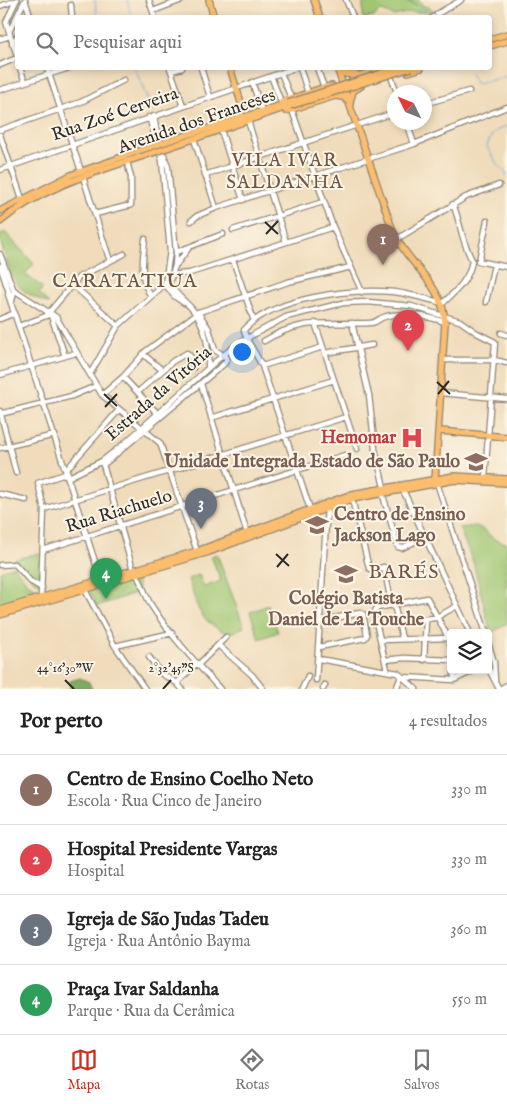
<!DOCTYPE html>
<html lang="pt">
<meta charset="utf-8">
<style>
:root{--surface:#fff;--page:#f6f6f6;--text:#222;--muted:#767676;--line:#e0e0e0;--accent:#c8321e}
body{margin:0;font-family:"IM FELL English",serif;background:var(--page);color:var(--text)}
.controls{position:absolute;right:15px;bottom:15px;display:grid;overflow:hidden;border-radius:5px;box-shadow:0 2px 8px #0003}
.controls button{width:45px;height:45px;display:grid;place-items:center;padding:0;border:0;border-bottom:1px solid var(--line);background:var(--surface);color:var(--text);font:25px sans-serif}
.compass{position:absolute;left:387px;top:85px;width:45px;height:45px;border-radius:50%;background:var(--surface);box-shadow:0 2px 8px #0003;rotate:313deg}
.you{position:absolute;left:241px;top:351px;width:18px;height:18px;margin:-12px;border:4px solid #fff;border-radius:50%;background:#1a73e8;box-shadow:0 0 0 8px #1a73e833}
.badge{display:grid;place-items:center;width:32px;height:32px;border-radius:50%;background:var(--accent);color:#fff;font-size:16px;font-weight:700}
.pin{position:absolute;translate:-50% -41px;filter:drop-shadow(0 1px 2px #0008)}
.pin::after{content:'';position:absolute;top:26px;width:18px;height:15px;background:inherit;clip-path:polygon(0 0,100% 0,50% 100%)}
.list{margin:0;padding:0;list-style:none}
h2{display:flex;justify-content:space-between;align-items:center;height:65px;margin:0;padding:0 20px;font-size:21px}
h2 small{font-size:16px;font-weight:400;color:var(--muted)}
.list li{display:grid;grid-template-columns:32px 1fr auto;gap:15px;align-items:center;box-sizing:border-box;height:70px;padding:0 20px;border-top:1px solid var(--line)}
.list b{display:block;font-size:19px;white-space:nowrap}
.list p{margin:0;font-size:16px;white-space:nowrap;color:var(--muted)}
.list em{font-size:16px;font-style:normal;color:var(--muted)}
.icon{flex:none;width:28px;height:28px;fill:none;stroke:currentColor;stroke-width:2;stroke-linecap:round;stroke-linejoin:round}
.map{position:relative;flex:none;width:507px;height:689px;overflow:hidden}
.search{position:absolute;background:var(--surface);box-shadow:0 2px 8px #0003;left:15px;right:15px;top:15px;height:55px;display:flex;align-items:center;gap:12px;box-sizing:border-box;padding:0 18px;border-radius:5px;color:var(--muted);font-size:19px}
.sheet{height:345px;background:var(--surface)}
nav{display:flex;justify-content:space-around;align-items:center;box-sizing:border-box;height:70px;border-top:1px solid var(--line);background:var(--surface);font-size:14px;color:var(--muted)}
nav a{display:grid;justify-items:center;gap:2px}
nav .on{color:var(--accent)}
.map>svg:first-child{display:block}
</style>
<div class="map">
<svg width="507" height="689" viewBox="0 0 507 689">
<rect width="100%" height="100%" fill="#fcf5e5"/>
<filter id="ink" filterUnits="userSpaceOnUse"><feTurbulence type="fractalNoise" baseFrequency=".02" numOctaves="2"/><feDisplacementMap in="SourceGraphic" scale="10" xChannelSelector="R" yChannelSelector="G"/><feConvolveMatrix kernelMatrix="1 2 1 2 8 2 1 2 1" color-interpolation-filters="sRGB"/></filter>
<filter id="wash" filterUnits="userSpaceOnUse"><feTurbulence type="fractalNoise" baseFrequency=".0096" numOctaves="4" result="noise"/><feDisplacementMap in="SourceGraphic" scale="20" xChannelSelector="R" yChannelSelector="G"/><feGaussianBlur stdDeviation="1.12" result="paint"/><feColorMatrix in="noise" values="0 0 0 0 0 0 0 0 0 0 0 0 0 0 0 0 0 1.4 0 .05"/><feComposite in="paint" operator="in"/></filter>
<g filter="url(#wash)">
<rect width="100%" height="100%" fill="#f0dcbb"/>
<path fill="#a0c672" stroke="#66784e" d="M363,0H404L417,5L405,0H419L423,6L429,7L440,17H433L427,12H410L394,16L382,11L378,12L374,17L363,18Z
M5,232L34,264L25,274L43,288L39,293L49,304C9,287 14,280 0,241V235Z
M246,341L251,345L228,365L229,359L226,354Z
M476,526C490,531 489,541 507,543V623L491,634L473,562L459,528Z
M39,553L40,583L34,581L13,560Z
M217,554L244,627L228,634C197,619 199,610 188,579L199,575L204,587L221,581L211,556Z
M14,566L27,583L38,589L39,594L0,607V571Z
M136,578L139,592L97,606L90,591Z
M268,605L278,632L259,639L250,612Z"/>
<path fill="#80ab64" stroke="#566b48" d="M80,678L89,682L92,689H70V681Z"/>
<g fill="none" stroke-linecap="round" stroke-linejoin="round">
<path stroke="#69a2d8" stroke-width="1" d="M95,0L97,18
M127,0L132,18
M418,5L436,18
M135,68L152,111
M470,73L475,82L478,84L507,76
M507,126C495,130 490,135 487,147L499,167L506,172L507,176"/>
</g>
</g>
<g filter="url(#ink)">
<g fill="none" stroke-linecap="round" stroke-linejoin="round">
<defs>
<path id="minor" d="M25,0L31,18
M149,0L155,18
M346,0L353,17
M16,1L6,22L18,59
M71,5L72,18
M0,6L17,0
M153,11L182,0
M437,14L461,0
M432,18L433,17
M9,32L25,0
M0,39L10,36
M12,44L18,35
M0,65L17,58
M20,68L25,82
M47,68L81,171
M170,68L183,106
M201,68L210,97
M300,68L308,93
M317,68L324,87
M171,71L182,68
M281,73L291,98
M271,76L281,102
M391,77L397,92
M252,82L262,111
M0,90L69,68
M424,104L469,91
M292,110L333,227L362,292
M154,116L157,134L168,167L176,252L175,266L169,283C174,293 185,301 192,309C206,325 209,347 208,368
M149,117L162,160L170,251L165,284L174,296L184,303
M248,121L286,242
M407,122L414,144
M0,130L81,102L124,80
M221,130L243,200
M0,135L22,199
M194,139L216,208
M0,170L295,68
M205,175L394,113
M83,177L110,261
M453,204C461,224 461,240 472,260
M95,214L131,205V177L127,162
M191,221L197,216L216,208L414,144L507,107
M233,230L323,202
M145,239C143,258 139,280 151,296
M397,239L466,197L499,185
M176,252L223,234
M0,254L14,291L12,301
M233,260L254,321
M478,261L507,267
M479,261L487,221
M176,265L188,249
M0,266L10,295
M171,275L190,273L333,227
M72,284L118,326
M14,290L56,317L102,395L160,443L197,551
M8,294L101,580
M486,302L494,265
M198,312L209,329L215,350L223,355
M50,313L65,356
M0,319L15,313
M315,323L357,449
M352,323L369,395L375,449L384,487
M19,326L46,316L79,277L124,254
M501,333L507,335
M264,341C303,317 327,325 370,323C376,323 378,319 384,317C403,311 426,316 445,322
M325,353L372,345
M143,354L162,370
M443,360H494L507,363
M262,366L323,347
M90,374L118,326L165,284
M0,375L76,353
M123,377L157,413
M201,384L247,533
M138,392L173,361L187,353L191,357L193,368
M441,393L507,399
M102,395L123,377L146,351L199,312L288,282L351,267
M0,411L16,473
M0,414L72,396L96,386
M211,418L334,380
M0,448L55,435
M102,461L133,570C142,579 144,594 151,605C170,635 196,663 220,689
M103,465L225,363L227,358L223,355
M66,470L118,411
M69,477L102,461L125,443L216,361L240,342L286,317L343,303L368,302L411,306L460,321L477,333L495,342L485,477
M439,482L438,486L486,633
M402,488L470,633
M382,492L398,547L402,548L424,537
M0,494L26,500
M352,499L369,568L373,570L384,567L392,606
M44,509L346,417
M310,509L262,366C258,357 244,337 244,330C273,297 352,288 394,292C410,294 427,299 443,303C456,291 470,279 472,260
M43,550L345,455
M0,565L15,564L30,581L42,588
M85,590L115,646L145,689
M41,597L44,509L38,483L68,473
M394,605L402,638
M319,621L360,613L363,614L367,635L365,638L319,647
M398,621L435,618L457,606
M381,640L450,638
M488,642L494,662L495,681
M218,645L252,675L263,689
M115,646L172,633
M488,653V658
M149,657L162,674L177,683L182,689
M319,659L398,673L416,689
M385,660L404,658L451,660
M424,660L426,620
M199,664L226,637
M488,668L499,689
M387,670L374,613L377,608L427,598L449,639L451,648
M454,670V680
M403,677L454,680L475,670
M316,680L327,508
M177,683L197,663
M302,689L308,676
M323,689L325,685
M396,689L401,677
M500,689L507,685"/>
<path id="major" d="M209,0L214,18
M314,0L320,18
M490,39L507,34
M490,46L507,41
M230,68L243,109L237,119
M337,68L394,234C410,266 443,285 445,322L435,481
M338,68L345,74L358,75
M408,72L421,68
M353,85L352,80L355,77L385,68
M282,102L325,87L332,86L336,89
M350,102L353,91L361,86
M286,111L335,96L343,97L350,103
M168,141L288,103
M170,147L290,106
M0,211L71,175L150,147
M0,222C43,186 100,171 152,153
M440,431L507,437
M0,610L197,551L352,494L454,476L507,479
M0,615L209,552L352,499L455,480L507,483"/>
</defs>
<use href="#minor" stroke="#8e8473" stroke-width="7"/>
<use href="#major" stroke="#8e8473" stroke-width="8"/>
<use href="#minor" stroke="#fff" stroke-width="4.5"/>
<use href="#major" stroke="#fbbd6e" stroke-width="5.5"/>
<defs>
<path id="major-bridge" d="M288,103L397,68
M290,106L411,68
M150,147L168,141
M152,153L170,147"/>
</defs>
<use href="#major-bridge" stroke="#8e8473" stroke-width="8" stroke-linecap="butt"/>
<use href="#major-bridge" stroke="#fbbd6e" stroke-width="5.5"/>
</g>
</g>
<path fill="none" stroke="#2b2b2b" stroke-width="2" d="M265,222L278,234M266,234L278,221M437,382L450,394M104,394L117,406M438,394L449,381M105,407L117,394M276,554L289,566M277,567L288,554M65,680L74,689M163,689L171,680"/>
<defs>
<symbol id="hospital-bare" viewBox="-9 -9 18 18"><path d="M-5-5h3v3.5h4V-5h3V5h-3V1.5h-4V5h-3Z" fill="#e0444e" stroke="#fcf5e5" stroke-width="2.5" paint-order="stroke"/></symbol>
<symbol id="school-bare" viewBox="-9 -9 18 18"><path d="M0-5L7-2L0 1L-7-2ZM-4 1L0 2.5L4 1V4Q0 6-4 4Z" fill="#8d6e63" stroke="#fcf5e5" stroke-width="2.5" paint-order="stroke"/></symbol>
</defs>
<g fill-rule="evenodd">
<use href="#hospital-bare" x="396" y="422" width="32" height="32"/>
<use href="#school-bare" x="460" y="446" width="32" height="32"/>
<use href="#school-bare" x="301" y="509" width="32" height="32"/>
<use href="#school-bare" x="330" y="558" width="32" height="32"/>
</g>
<g text-anchor="middle" dominant-baseline="central" stroke-width="4" stroke-linejoin="round" paint-order="stroke">
<g font-size="18" fill="#2b2b2b" stroke="#fcf5e5">
<text transform="translate(115 115) rotate(-19)">Rua Zoé Cerveira</text>
<text transform="translate(197 122) rotate(-19)">Avenida dos Franceses</text>
<text transform="translate(159 394) rotate(-41)">Estrada da Vitória</text>
<text transform="translate(119 512) rotate(-17)">Rua Riachuelo</text>
</g>
<g font-size="18" font-weight="bold" fill="#be3a42" stroke="#fcf5e5" text-anchor="end">
<text x="396" y="438">Hemomar</text>
</g>
<g font-size="18" font-weight="bold" fill="#785e54" stroke="#fcf5e5" text-anchor="end">
<text x="460" y="462">Unidade Integrada Estado de São Paulo</text>
<text x="334" y="515" text-anchor="start">Centro de Ensino<tspan x="334" dy="21">Jackson Lago</tspan></text>
<text x="346" y="599" text-anchor="middle">Colégio Batista<tspan x="346" dy="21">Daniel de La Touche</tspan></text>
</g>
<g font-size="19" letter-spacing="1" fill="#6f5649" stroke="#fcf5e5">
<text x="285" y="161">VILA IVAR<tspan x="285" dy="22">SALDANHA</tspan></text>
</g>
<g font-size="20" letter-spacing="1" fill="#6f5649" stroke="#fcf5e5">
<text x="125" y="281">CARATATIUA</text>
<text x="404" y="572">BARÉS</text>
</g>
</g>
<g font-size="12" text-anchor="middle" fill="#2b2b2b" stroke="#fcf5e5" stroke-width="4" stroke-linejoin="round" paint-order="stroke">
<text x="171" y="672">2°32'45"S</text>
<text x="65" y="672">44°16'30"W</text>
</g>
</svg>
<div class="controls">
<button><svg class="icon" aria-label="layers" viewBox="0 0 24 24"><path d="M12 4l9 5-9 5-9-5zM3 14l9 5 9-5"/></svg></button>
</div>
<svg class="compass" viewBox="-18 -18 36 36"><path d="M0-13l5 13h-10z" fill="#e53935"/><path d="M0 13l5-13h-10z" fill="#767676"/></svg>
<div class="you"></div>
<div class="pin badge" style="left:383px;top:265px;background:#8d6e63">1</div>
<div class="pin badge" style="left:408px;top:351px;background:#e0444e">2</div>
<div class="pin badge" style="left:201px;top:529px;background:#6b7280">3</div>
<div class="pin badge" style="left:106px;top:599px;background:#2e9e5b">4</div>
<div class="search"><svg class="icon" aria-label="search" viewBox="0 0 24 24"><circle cx="10" cy="10" r="6"/><path d="M15 15l6 6"/></svg>Pesquisar aqui</div>
</div>
<section class="sheet">
<h2>Por perto<small>4 resultados</small></h2>
<ul class="list">
<li><span class="badge" style="background:#8d6e63">1</span><div><b>Centro de Ensino Coelho Neto</b><p>Escola · Rua Cinco de Janeiro</p></div><em>330 m</em></li>
<li><span class="badge" style="background:#e0444e">2</span><div><b>Hospital Presidente Vargas</b><p>Hospital</p></div><em>330 m</em></li>
<li><span class="badge" style="background:#6b7280">3</span><div><b>Igreja de São Judas Tadeu</b><p>Igreja · Rua Antônio Bayma</p></div><em>360 m</em></li>
<li><span class="badge" style="background:#2e9e5b">4</span><div><b>Praça Ivar Saldanha</b><p>Parque · Rua da Cerâmica</p></div><em>550 m</em></li>
</ul>
</section>
<nav>
<a class="on"><svg class="icon" aria-label="map" viewBox="0 0 24 24"><path d="M3 6l6-2 6 2 6-2v14l-6 2-6-2-6 2zM9 4v14M15 6v14"/></svg>Mapa</a>
<a><svg class="icon" aria-label="directions" viewBox="0 0 24 24"><path d="M12 3l9 9-9 9-9-9zM9 14v-3h6M13 9l2 2-2 2"/></svg>Rotas</a>
<a><svg class="icon" aria-label="saved" viewBox="0 0 24 24"><path d="M7 4h10v16l-5-4-5 4z"/></svg>Salvos</a>
</nav>
